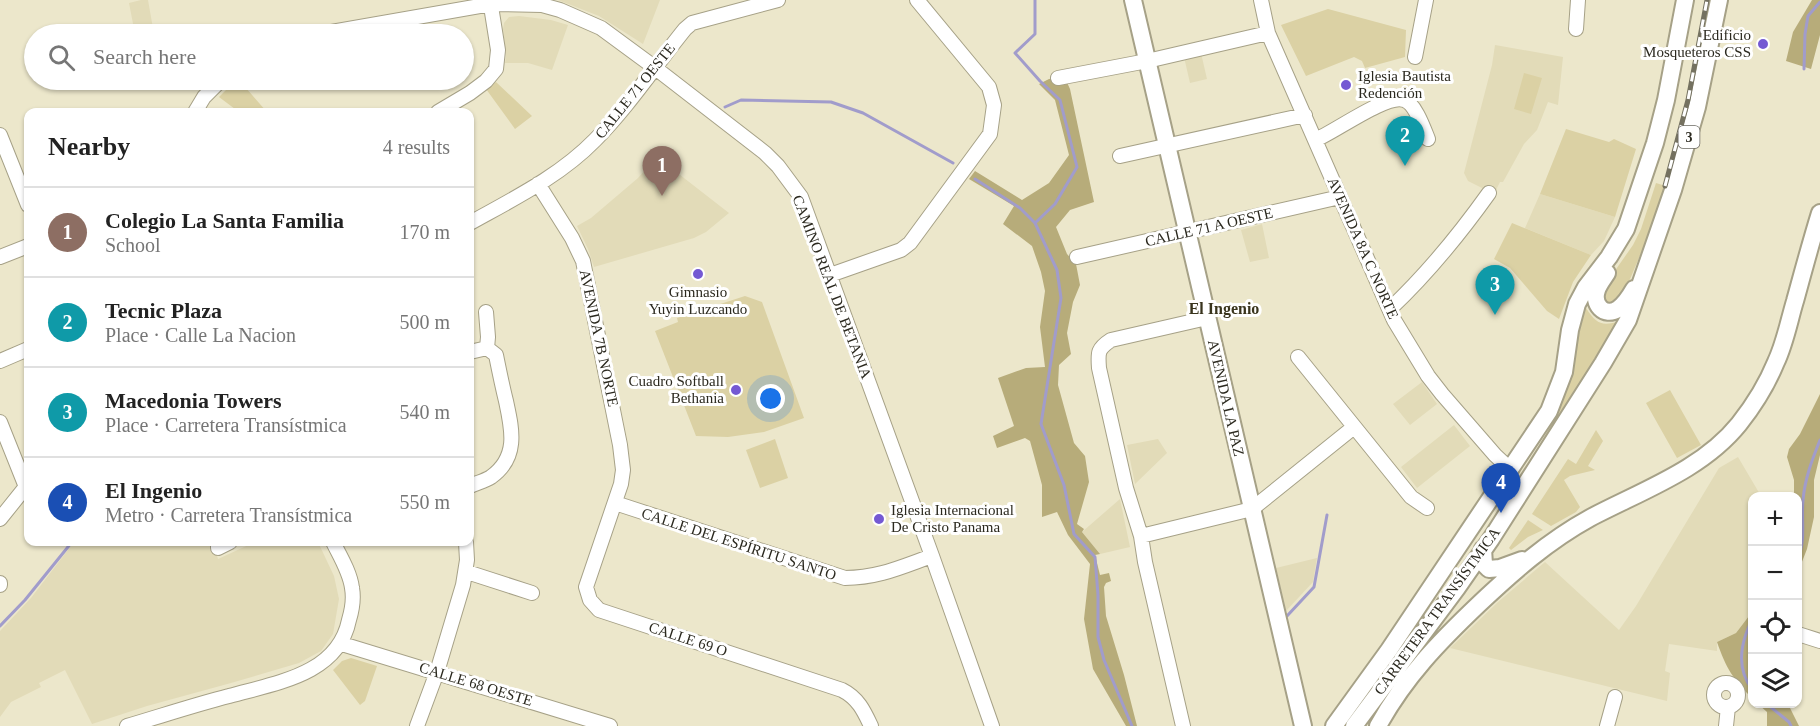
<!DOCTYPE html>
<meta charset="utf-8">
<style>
:root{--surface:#fff;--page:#f2f2f2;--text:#222;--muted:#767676;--line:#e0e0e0;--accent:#7459d3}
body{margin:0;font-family:Georgia,serif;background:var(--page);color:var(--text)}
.controls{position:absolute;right:18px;bottom:18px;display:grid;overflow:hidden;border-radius:12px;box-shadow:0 2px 4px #0004}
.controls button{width:54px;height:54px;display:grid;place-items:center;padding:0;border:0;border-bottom:2px solid var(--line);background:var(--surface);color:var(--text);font:30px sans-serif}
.you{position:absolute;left:771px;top:399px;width:21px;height:21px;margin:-15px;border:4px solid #fff;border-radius:50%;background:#1a73e8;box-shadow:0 0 0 9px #1a73e833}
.badge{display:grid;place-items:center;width:39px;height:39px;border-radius:50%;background:var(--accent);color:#fff;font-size:20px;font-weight:700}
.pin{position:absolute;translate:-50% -50px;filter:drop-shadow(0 2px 3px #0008)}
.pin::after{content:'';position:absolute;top:32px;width:21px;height:18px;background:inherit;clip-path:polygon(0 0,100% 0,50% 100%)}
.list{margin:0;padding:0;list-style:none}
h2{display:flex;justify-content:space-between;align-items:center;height:78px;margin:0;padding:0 24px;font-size:26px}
h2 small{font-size:20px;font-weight:400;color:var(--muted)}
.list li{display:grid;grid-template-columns:39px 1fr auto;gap:18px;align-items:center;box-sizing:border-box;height:90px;padding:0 24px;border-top:2px solid var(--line)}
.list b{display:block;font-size:22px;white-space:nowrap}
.list p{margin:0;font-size:20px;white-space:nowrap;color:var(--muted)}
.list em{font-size:20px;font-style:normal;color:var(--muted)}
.icon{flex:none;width:33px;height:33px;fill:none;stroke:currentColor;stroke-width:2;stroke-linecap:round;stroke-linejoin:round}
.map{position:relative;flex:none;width:1820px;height:726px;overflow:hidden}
.search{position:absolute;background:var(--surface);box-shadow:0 2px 4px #0004;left:24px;top:24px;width:450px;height:66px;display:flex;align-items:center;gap:15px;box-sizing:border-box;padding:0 21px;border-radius:33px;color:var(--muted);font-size:22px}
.panel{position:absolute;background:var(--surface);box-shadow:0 2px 4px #0004;left:24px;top:108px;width:450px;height:438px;border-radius:12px}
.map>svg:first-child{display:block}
</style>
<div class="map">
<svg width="1820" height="726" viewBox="0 0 1820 726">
<rect width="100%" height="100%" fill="#ece7cb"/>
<path fill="#e2dbb8" d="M141,0H148L154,34H135L129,3Z
M558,0H660L643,44L599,16Z
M519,16L551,20L568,25L552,70L528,63H505L506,57L503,29L504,23L509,17Z
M1495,45L1563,57L1558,105L1548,102L1537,130L1524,144L1503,182H1500L1494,194L1468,181L1464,173L1492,65Z
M1201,53L1207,79L1190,83L1184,57Z
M657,157L729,213L706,232L694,238L594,267L588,249L577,226L591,218L638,178Z
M1540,194L1615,217L1604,241L1591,255L1525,228Z
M1262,224L1269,258L1250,262L1241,230Z
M1422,382L1437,404L1410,425L1393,404Z
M1454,425L1470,446L1417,488L1401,467Z
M1158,439L1167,453L1135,484L1127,445Z
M1738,457L1761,496H1752V612L1736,633L1717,642V651L1669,644L1665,671L1670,673L1667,701L1450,648L1498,602L1545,562L1619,630L1636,606L1719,468Z
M1120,499L1130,547L1100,554L1082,532Z
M74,542H213L218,559L255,542H318L334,576L339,599L333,634L321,651L299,663L231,683L147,706L92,724L65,670L39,683L41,687L11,702L0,717V631L31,598Z
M1317,558L1313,582L1286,611L1276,568Z"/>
<path fill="#dbd1a4" d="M1328,9L1406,30L1405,57L1365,68L1362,61L1354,57L1306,76L1281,25Z
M1524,73L1542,78L1531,114L1514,109Z
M236,80H239L267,112H239L219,97Z
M496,82L532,116L515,129L486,89Z
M1566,129L1609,142L1614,139L1636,149L1615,217L1540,194Z
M1656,183L1669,187L1625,291C1619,297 1614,304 1604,304L1600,292L1633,245L1641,229Z
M1512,223L1591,255L1573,282L1559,319L1547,311L1510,268L1494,259Z
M745,296L762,302L804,418L764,432L728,437L696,436L655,331L678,322L677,318Z
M1586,308C1597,325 1602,326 1621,321L1532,460C1544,436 1559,414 1567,389C1576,363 1574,334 1586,308Z
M1670,390L1701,445L1677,458L1646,403Z
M1596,430L1603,441L1588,466L1595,470L1570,476L1564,480L1580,507L1576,512L1551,526L1532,514L1568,459L1576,464Z
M775,439L788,478L760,488L746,450Z
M1528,520L1543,530L1528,537L1511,550L1509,548Z
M351,658L377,666L365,701L360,705L333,670L342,661Z"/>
<path fill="#b7ac7a" d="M1812,0H1820V35L1811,69L1786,61L1793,32Z
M1065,78L1070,89L1094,202L1070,210L1056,227L1067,254L1076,264L1080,285L1073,302L1067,333L1071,354L1059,365L1058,385L1074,443L1085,456L1089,482L1077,524L1084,529L1082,532L1100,554L1095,555L1100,575L1109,573L1111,581L1106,583L1104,587L1106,616L1124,675L1137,726H1126L1093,669L1084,619L1090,564L1068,535L1057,512L1042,517V485L1030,441L1025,438L997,448L993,436L1014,426L998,378L1026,368L1045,367L1040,327L1045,291L1041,272L1032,246L1003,224L1014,206L969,179L975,171L1022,200L1049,183L1069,155L1055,100L1039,84L1049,79Z
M1820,394V455L1814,480V517L1807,549L1798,572V496H1794V480L1787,457L1789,449L1800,434Z
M1752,612V698C1733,679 1726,668 1717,642L1736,633Z
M1758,704H1785L1790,708L1799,726H1767V712Z"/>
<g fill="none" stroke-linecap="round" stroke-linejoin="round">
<path stroke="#a19ccb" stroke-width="3" d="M1035,0V34L1015,53L1040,81L1060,100L1077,167L1055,204L1035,223L1057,270L1061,298L1041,424L1064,485L1074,534L1095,557L1098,595V637L1104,660L1132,726
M1804,69L1805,34L1808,16L1820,2
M725,107L741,100L831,102L863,113L953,163
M975,179L1020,208L1035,223
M1798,557C1806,541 1801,518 1803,500C1805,478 1812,460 1820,440
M1287,616L1314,587L1327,515
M1752,622C1748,626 1748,629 1746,634C1739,654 1739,672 1752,689
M0,626L25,600L72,542
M1767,704L1789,722L1791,726"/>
<defs>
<path id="minor" d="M1261,0L1268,33L1394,320L1428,376L1442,394L1495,455L1511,470
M1576,29L1578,0
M320,34L491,4L542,5L560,10L601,28L654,67L765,153L778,166L801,197L932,556L992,726
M1415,57L1426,0
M1058,78L1147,61L1268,33
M195,112L204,97L221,80
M438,112L470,93L486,81L496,69L498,50L490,0
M0,135L28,205
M1315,140C1335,132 1386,94 1404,100C1415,103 1424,129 1428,139
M1120,156L1305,115
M538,184L572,238L583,261L620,445L623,470L621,484L586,587L590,600L599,610L842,690C858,698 864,711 871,726
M470,223C513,199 560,176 595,140C628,107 655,66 685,29L692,23L778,0
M0,257L28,246
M1077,257L1340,197
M830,275L901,250L910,243L990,134L994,105L989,87L917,0
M1390,309C1427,274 1459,235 1489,193
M486,312L488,337L487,348
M470,352L487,348
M1298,357L1411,497L1427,508
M0,361L28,349
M0,422L26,487
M470,486C476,483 485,481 491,477C519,457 512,429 506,401C502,385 499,370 496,355L487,348
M615,503L845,578C878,578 901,567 932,556
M0,519L28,484
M1141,536L1252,509L1354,427
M218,542V548L230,542
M467,572L532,593
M0,583V585
M1798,634L1820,641
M342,644L610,726
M1714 695a12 12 0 1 1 24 0a12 12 0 1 1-24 0Z
M127,726C161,716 194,705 229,696C275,683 338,675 349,620C352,610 354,599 352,588C350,572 340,556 333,542
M417,726L437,672L463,585L467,560L466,542
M1183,726L1145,562L1141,536L1126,488L1099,368C1098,353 1097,349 1111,340L1207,318
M1607,726L1615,697
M1726,726L1728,707"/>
<path id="major" d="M1133,0L1303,726
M1607,273C1604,278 1599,284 1597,290C1592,304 1604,318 1618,309C1625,304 1630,296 1634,289
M1483,549L1484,564L1489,569L1500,568L1522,560
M1334,726L1389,650L1549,411L1564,372L1570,330L1577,304L1586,287L1609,257L1626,229L1655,143L1666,100L1685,0
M1354,726L1457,588L1491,539L1603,363L1628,320L1673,190L1697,107L1719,0
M1378,726C1405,677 1439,642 1479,604C1513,572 1548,541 1590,518C1641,491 1702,470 1739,424C1754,405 1767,384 1776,362C1785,343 1789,321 1795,301C1803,272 1811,242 1820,213"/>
</defs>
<use href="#minor" stroke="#a6a187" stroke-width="16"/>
<use href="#major" stroke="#a6a187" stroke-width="20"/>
<use href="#minor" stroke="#fff" stroke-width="14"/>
<use href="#major" stroke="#fff" stroke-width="16"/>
<defs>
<path id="rail" d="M1665,186L1688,100L1707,0"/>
</defs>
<use href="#rail" stroke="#747160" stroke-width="5"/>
<use href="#rail" stroke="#fff" stroke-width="3" stroke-dasharray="9" stroke-linecap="butt"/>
</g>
<g fill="#7459d3" stroke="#fff" stroke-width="2">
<circle cx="1763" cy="44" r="6"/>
<circle cx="1346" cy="85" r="6"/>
<circle cx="698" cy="274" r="6"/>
<circle cx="736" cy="390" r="6"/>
<circle cx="879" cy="519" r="6"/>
</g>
<g text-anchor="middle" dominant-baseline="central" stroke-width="6" stroke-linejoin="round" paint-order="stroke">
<rect fill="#fff" stroke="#6b6962" stroke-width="1.5" x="1678.5" y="126" width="21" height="22" rx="4.5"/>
<g font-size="14" font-weight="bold" fill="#2b291f">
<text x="1689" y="137">3</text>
</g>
<g font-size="15" fill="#2b291f" stroke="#fff" text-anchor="end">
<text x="1751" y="35">Edificio<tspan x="1751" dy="17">Mosqueteros CSS</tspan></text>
<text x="1358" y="76" text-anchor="start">Iglesia Bautista<tspan x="1358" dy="17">Redención</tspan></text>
<text x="698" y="292" text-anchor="middle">Gimnasio<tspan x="698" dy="17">Yuyin Luzcando</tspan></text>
<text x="724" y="381">Cuadro Softball<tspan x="724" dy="17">Bethania</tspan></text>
<text x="891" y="510" text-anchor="start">Iglesia Internacional<tspan x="891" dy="17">De Cristo Panama</tspan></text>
</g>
<g font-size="15" fill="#2b291f" stroke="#fff">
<text transform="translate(635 91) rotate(-51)">CALLE 71 OESTE</text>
<text transform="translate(1209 227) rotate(-13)">CALLE 71 A OESTE</text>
<text transform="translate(1363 248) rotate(66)">AVENIDA 8A C NORTE</text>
<text transform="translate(832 287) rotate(69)">CAMINO REAL DE BETANIA</text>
<text transform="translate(599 338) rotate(78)">AVENIDA 7B NORTE</text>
<text transform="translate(1226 398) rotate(77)">AVENIDA LA PAZ</text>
<text transform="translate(739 544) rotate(18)">CALLE DEL ESPÍRITU SANTO</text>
<text transform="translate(1437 611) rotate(-54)">CARRETERA TRANSÍSTMICA</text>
<text transform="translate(688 639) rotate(18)">CALLE 69 O</text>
<text transform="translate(476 684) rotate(17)">CALLE 68 OESTE</text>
</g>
<g font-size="16" font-weight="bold" fill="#39341d" stroke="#fff">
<text x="1224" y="308">El Ingenio</text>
</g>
</g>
</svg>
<div class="controls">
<button>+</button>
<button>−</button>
<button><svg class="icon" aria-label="locate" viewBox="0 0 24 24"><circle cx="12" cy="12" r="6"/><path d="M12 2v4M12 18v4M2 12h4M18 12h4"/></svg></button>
<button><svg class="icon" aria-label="layers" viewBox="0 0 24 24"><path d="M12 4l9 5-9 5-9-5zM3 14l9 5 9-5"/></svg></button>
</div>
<div class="you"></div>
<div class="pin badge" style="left:662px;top:196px;background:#8d6e63">1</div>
<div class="pin badge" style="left:1405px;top:166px;background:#0f9aa8">2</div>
<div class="pin badge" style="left:1495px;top:315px;background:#0f9aa8">3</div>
<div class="pin badge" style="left:1501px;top:513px;background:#1a4fb4">4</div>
<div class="search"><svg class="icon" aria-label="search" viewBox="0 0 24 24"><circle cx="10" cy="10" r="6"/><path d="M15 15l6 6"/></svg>Search here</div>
<section class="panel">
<h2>Nearby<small>4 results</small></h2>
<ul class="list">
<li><span class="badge" style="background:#8d6e63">1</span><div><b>Colegio La Santa Familia</b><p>School</p></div><em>170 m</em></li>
<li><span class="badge" style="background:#0f9aa8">2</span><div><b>Tecnic Plaza</b><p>Place · Calle La Nacion</p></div><em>500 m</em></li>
<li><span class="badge" style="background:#0f9aa8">3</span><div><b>Macedonia Towers</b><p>Place · Carretera Transístmica</p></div><em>540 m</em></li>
<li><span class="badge" style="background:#1a4fb4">4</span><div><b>El Ingenio</b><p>Metro · Carretera Transístmica</p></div><em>550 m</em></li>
</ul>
</section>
</div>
